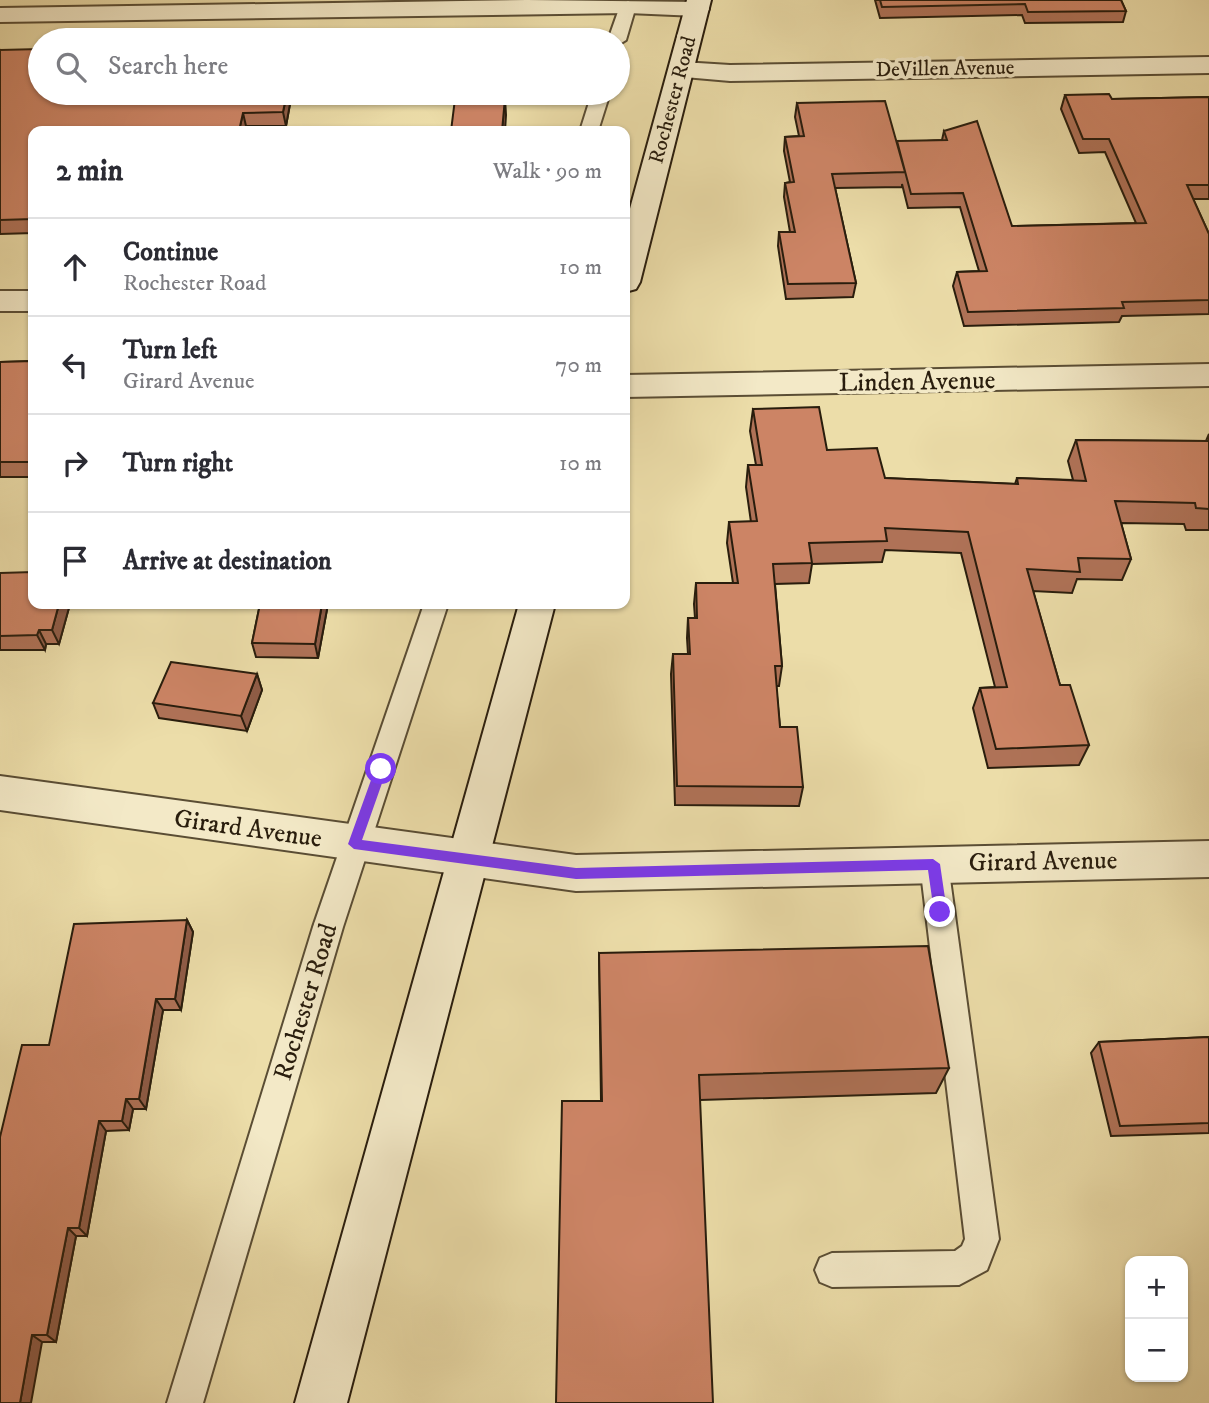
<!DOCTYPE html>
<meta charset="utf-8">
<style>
:root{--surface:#fff;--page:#f7f7f7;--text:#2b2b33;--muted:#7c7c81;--line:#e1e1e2}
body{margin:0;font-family:"IM FELL DW Pica",serif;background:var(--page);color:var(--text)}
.controls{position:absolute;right:21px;bottom:21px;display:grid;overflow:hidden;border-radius:14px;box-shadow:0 2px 5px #0004}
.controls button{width:63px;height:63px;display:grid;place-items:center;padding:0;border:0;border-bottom:2px solid var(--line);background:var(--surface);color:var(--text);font:35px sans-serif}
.stop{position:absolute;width:21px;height:21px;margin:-16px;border:5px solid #7c3aed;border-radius:50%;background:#fff}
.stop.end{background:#7c3aed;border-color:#fff;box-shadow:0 2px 7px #0008}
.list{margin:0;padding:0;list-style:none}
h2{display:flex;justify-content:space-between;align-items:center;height:91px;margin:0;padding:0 28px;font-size:30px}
h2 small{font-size:23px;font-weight:400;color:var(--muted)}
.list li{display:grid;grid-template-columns:46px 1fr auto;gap:21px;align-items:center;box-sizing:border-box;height:98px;padding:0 28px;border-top:2px solid var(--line)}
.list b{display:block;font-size:26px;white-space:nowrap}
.list p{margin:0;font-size:23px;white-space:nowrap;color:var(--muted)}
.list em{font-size:23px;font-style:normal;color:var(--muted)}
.icon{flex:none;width:38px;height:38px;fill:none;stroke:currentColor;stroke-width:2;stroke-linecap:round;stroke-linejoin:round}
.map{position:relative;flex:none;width:1209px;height:1403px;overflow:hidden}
.search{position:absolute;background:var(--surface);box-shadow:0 2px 5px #0004;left:28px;top:28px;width:602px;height:77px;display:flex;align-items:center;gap:18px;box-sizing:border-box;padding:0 24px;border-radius:38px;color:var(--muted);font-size:26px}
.panel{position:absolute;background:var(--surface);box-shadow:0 2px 5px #0004;left:28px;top:126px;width:602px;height:483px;border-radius:14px}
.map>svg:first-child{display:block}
</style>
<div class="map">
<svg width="1209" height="1403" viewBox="0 0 1209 1403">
<rect width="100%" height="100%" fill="#ecdda9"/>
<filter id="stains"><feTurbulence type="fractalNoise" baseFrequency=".00286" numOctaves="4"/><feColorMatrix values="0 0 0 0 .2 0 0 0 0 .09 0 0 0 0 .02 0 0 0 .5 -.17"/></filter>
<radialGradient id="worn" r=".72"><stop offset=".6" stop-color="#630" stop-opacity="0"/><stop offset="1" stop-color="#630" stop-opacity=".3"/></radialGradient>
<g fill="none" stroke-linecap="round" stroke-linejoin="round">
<defs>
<path id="service" d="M628,1L636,6L626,40L618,45V40H608L620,6Z
M592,93H610L598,131H580Z
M424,604H448L343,927L203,1403H167L313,927Z
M934,852L944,855L948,864L999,1239L987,1270L959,1285L832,1287L820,1282L815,1270L820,1258L832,1253L955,1251L962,1246L965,1239L920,864L924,855Z"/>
<path id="minor" d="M527,0L697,2L706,4L709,9L706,14L697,16L628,13L0,22V8Z
M1209,57V73L730,81L673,76L669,70L673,64L682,62L730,65Z
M0,291H33V311H0Z
M1209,364V386L625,397V375Z
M0,776L576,855L1209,841V877L576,891L0,810Z"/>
<path id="secondary" d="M687,0H711L640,282L636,289L625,292V227Z
M519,604H555L347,1403H295Z"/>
</defs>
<use href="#service" stroke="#5a4d34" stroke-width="4"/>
<use href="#minor" stroke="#5a4d34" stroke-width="4"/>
<use href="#secondary" stroke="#291d0d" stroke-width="4"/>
<use href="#service" fill="#f3e9c7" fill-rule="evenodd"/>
<use href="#minor" fill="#f3e9c7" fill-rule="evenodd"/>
<use href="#secondary" fill="#f3e9c7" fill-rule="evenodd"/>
</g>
<path fill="#af7257" stroke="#291d0d" stroke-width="2" d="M875,0H1121L1126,11L1123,22L1025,23L1022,15L880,18Z
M0,50L40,93H292L286,126H246L245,131H33V233L0,234Z
M488,93H529V96L489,98Z
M1065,95L1112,99L1209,97V199H1193L1209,234V314L1122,316L1119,322L964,326L953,286L957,272L979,271L960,207L908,208L902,184V187L835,188L856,283L853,297L786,299L778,246L779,232H790L784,197L785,183L790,182L784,151L785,137L799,136L795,117L797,103L896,143L942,140L944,131L1012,226L1136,223L1105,152L1079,153L1061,109Z
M33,361V477H0V362Z
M753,409L827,450L885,478L1015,484L1017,478L1073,480L1068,461L1076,440L1206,441L1209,434V530H1186L1184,524L1121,523L1131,559L1122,580L1077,579L1072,593L1033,591L1060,685L1089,745L1079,765L988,768L973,708L980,688L995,687L961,553L885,550L882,562L812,564L809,583L775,584L782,666L779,686H776L780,727L803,787L799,806L675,805L671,674L673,654H688L687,638L688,618H695L694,604L696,583H733L727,543L729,522H751L746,487L748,465H756L750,431Z
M0,573L70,604L59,644H46L45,650H0Z
M260,604H328L318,658L256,657L252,643Z
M257,674L262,690L247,731L159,718L153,703Z
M187,920L193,932L181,1010H163L146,1109H133L129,1130L106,1131L87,1236H76L56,1342H42L0,1403L49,1045Z
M599,953L949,1068L936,1093L700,1100L601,1101Z
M1209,1037V1133L1111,1136L1091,1053L1099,1042Z"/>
<path fill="#8f5c47" stroke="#291d0d" stroke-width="2" d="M287,93H292L286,126L283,112Z
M505,98L506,115L505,131H502Z
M243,113L246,126L245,131H239Z
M59,604H70L59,644L52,630Z
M322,604H328L318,658L315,644Z
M39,630L46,644L45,650L37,635Z
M257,674L262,690L247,731L241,716Z
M187,920L193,932L181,1010L175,999Z
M156,999L163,1010L146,1109L139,1099Z
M126,1099L133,1109L129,1130L122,1121Z
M99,1121L106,1131L87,1236L79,1228Z
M68,1228L76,1236L56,1342L47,1335Z
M32,1335L42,1342L31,1403H20Z"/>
<path fill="#cc8465" stroke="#291d0d" stroke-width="2" d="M880,0H1121L1126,11L1028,12L1025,4L882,7Z
M489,33H529V40H489Z
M40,49V93H287L283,112L243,113L239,131H33V219L0,220V50Z
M1109,94L1112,99L1209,97V185H1187L1209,234V300L1122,302L1124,308L968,312L957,272L987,271L963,193L911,194L897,141L947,140L944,131L977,121L1012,226L1146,223L1109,139H1083L1065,95Z
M505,98L502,131H451L455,99Z
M885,101L905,172L832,174L856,283L788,284L779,232H795L785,183L794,182L785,137L804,136L797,103Z
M33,361V462H0V362Z
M819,407L827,450L877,448L885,478L1018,484L1017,478L1086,481L1076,440L1209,441V509L1196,508L1195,503L1115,501L1131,559L1078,558L1080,572L1027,569L1060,685H1070L1089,745L996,749L980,688L1007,687L968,532L885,528L887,541L809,543L812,563L773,564L782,666H775L780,727H797L803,787L677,786L673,654H690L688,618H697L696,583H738L729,522L757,521L748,465H762L753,409Z
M33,572V604H59L52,630H39L37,635L0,636V573Z
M260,604H322L315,644L252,643Z
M171,662L257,674L241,716L153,703Z
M187,920L175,999H156L139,1099H126L122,1121H99L79,1228H68L47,1335H32L20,1403H0V1137L22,1045H49L74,924Z
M928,946L949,1068L699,1075L713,1403H556L562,1101H602L599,953Z
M1209,1037V1123L1120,1126L1099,1042Z"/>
<path fill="#7c3aed" d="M381,764L387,769L362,840L576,868L933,859L940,864L947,912L940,918L934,912L928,870L576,879L354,849L348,844L375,769Z"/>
<g text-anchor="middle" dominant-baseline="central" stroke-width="7" stroke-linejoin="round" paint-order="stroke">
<g font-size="21" fill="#291d0d" stroke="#f3e9c7">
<text transform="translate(945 69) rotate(-1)">DeVillen Avenue</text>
<text transform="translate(673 100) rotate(-75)">Rochester Road</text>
</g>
<g font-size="26" fill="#291d0d" stroke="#f3e9c7">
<text transform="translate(917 382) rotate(-1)">Linden Avenue</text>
<text transform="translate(248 829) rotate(8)">Girard Avenue</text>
<text transform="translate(1043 862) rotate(-1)">Girard Avenue</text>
<text transform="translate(306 1002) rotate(-73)">Rochester Road</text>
</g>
</g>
<rect width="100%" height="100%" filter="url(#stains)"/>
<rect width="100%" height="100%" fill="url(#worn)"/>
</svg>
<div class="controls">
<button>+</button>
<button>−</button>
</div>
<div class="stop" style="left:381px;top:769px"></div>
<div class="stop end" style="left:940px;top:912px"></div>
<div class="search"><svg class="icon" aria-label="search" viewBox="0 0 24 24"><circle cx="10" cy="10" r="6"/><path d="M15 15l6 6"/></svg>Search here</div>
<section class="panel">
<h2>2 min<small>Walk · 90 m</small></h2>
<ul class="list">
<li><svg class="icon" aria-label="ahead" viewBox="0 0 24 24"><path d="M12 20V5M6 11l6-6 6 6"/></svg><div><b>Continue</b><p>Rochester Road</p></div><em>10 m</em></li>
<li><svg class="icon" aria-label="left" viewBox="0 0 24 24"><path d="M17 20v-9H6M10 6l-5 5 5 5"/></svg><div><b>Turn left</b><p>Girard Avenue</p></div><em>70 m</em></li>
<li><svg class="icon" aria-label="right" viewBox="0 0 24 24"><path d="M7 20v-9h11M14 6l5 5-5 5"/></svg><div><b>Turn right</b></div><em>10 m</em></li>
<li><svg class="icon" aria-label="arrive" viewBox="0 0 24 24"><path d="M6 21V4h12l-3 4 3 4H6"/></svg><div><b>Arrive at destination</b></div></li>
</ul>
</section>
</div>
